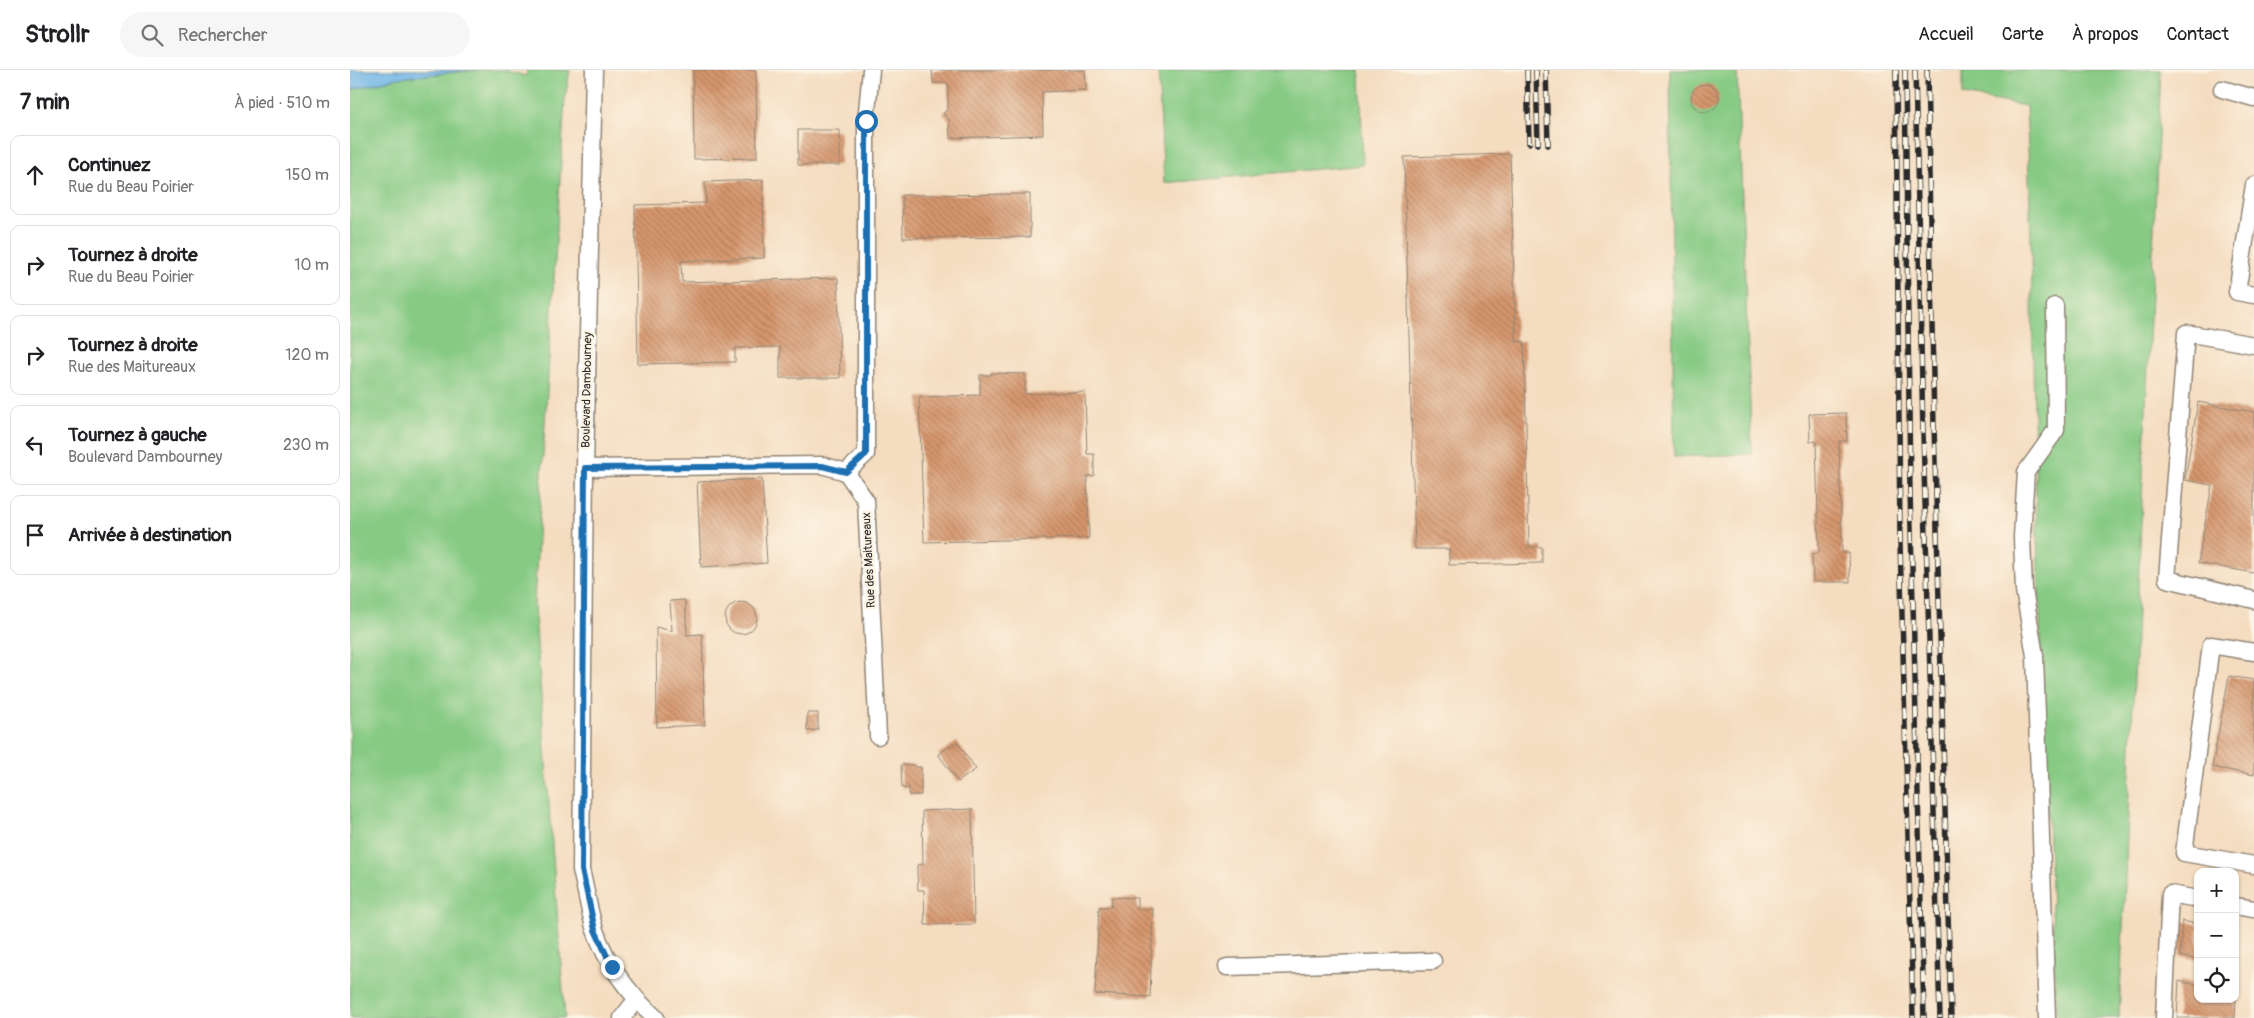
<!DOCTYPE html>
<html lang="fr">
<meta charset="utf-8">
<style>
:root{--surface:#fff;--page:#f6f6f6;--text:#202124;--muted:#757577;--line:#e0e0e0}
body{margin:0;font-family:Pangolin,sans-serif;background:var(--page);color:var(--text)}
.controls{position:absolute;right:15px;bottom:15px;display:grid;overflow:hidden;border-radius:10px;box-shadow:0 1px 4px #0004}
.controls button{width:45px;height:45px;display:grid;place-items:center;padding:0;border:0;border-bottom:1px solid var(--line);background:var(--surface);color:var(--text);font:25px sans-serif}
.stop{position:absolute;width:15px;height:15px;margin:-11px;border:4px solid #1f6fb2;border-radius:50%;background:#fff}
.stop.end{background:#1f6fb2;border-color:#fff;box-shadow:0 1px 5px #0008}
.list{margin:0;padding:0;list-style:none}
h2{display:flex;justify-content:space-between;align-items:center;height:65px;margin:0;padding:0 20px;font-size:21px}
h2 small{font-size:16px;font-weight:400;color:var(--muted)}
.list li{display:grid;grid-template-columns:32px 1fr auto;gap:15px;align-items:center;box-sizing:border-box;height:80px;margin:0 10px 10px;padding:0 10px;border:1px solid var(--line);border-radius:10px}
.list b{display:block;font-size:19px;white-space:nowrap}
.list p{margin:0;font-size:16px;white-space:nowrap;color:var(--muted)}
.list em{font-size:16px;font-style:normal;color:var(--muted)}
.icon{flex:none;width:28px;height:28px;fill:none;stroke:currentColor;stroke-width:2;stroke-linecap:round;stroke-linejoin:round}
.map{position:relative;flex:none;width:1904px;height:948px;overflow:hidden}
header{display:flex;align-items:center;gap:30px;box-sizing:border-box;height:70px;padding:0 25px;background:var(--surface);border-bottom:1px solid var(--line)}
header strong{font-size:24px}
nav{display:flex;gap:28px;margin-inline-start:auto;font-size:18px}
.search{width:350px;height:45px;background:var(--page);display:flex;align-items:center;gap:12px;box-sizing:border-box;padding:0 18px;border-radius:28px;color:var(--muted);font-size:19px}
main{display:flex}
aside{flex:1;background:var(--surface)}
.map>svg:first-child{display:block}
</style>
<header>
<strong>Strollr</strong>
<div class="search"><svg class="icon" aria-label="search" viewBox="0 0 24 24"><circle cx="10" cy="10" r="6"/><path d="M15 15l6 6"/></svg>Rechercher</div>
<nav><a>Accueil</a><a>Carte</a><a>À propos</a><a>Contact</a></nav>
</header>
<main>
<aside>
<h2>7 min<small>À pied · 510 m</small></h2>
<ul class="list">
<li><svg class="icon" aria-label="ahead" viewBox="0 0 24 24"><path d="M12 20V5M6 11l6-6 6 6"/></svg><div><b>Continuez</b><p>Rue du Beau Poirier</p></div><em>150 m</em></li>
<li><svg class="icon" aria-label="right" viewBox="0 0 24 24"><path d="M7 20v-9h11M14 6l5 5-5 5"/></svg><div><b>Tournez à droite</b><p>Rue du Beau Poirier</p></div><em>10 m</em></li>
<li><svg class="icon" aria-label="right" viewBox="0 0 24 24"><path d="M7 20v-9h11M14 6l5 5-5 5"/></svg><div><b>Tournez à droite</b><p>Rue des Maitureaux</p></div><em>120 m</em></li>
<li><svg class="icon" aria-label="left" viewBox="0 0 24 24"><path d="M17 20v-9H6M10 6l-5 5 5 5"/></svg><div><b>Tournez à gauche</b><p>Boulevard Dambourney</p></div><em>230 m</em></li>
<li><svg class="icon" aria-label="arrive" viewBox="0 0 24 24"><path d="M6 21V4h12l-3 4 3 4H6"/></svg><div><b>Arrivée à destination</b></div></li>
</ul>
</aside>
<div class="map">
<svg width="1904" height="948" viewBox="0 0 1904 948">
<defs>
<pattern id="building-back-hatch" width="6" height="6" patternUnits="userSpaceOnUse" patternTransform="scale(1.25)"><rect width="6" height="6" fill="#d6966d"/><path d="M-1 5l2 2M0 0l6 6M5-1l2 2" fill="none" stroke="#ae7b5a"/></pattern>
</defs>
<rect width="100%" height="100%" fill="#fcf5e5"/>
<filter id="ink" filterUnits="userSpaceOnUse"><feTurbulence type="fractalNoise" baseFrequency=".02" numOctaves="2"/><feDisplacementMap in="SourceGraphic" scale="10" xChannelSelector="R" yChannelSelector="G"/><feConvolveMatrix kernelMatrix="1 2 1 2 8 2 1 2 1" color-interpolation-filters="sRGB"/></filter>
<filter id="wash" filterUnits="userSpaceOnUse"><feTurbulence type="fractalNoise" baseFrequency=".0096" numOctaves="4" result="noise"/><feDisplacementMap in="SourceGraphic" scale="20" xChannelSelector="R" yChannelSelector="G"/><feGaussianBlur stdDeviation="1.12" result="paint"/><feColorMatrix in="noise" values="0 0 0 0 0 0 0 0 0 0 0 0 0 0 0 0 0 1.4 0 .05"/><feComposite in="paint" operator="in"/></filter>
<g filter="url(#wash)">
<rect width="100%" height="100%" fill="#f4dcbf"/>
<path fill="#86ca84" stroke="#587a58" d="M126,0H155L176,6L177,0H220L215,28L184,533L215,948H0V20L48,8Z
M808,0H1010L1013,95L814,113Z
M1320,0H1387L1402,384L1324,387Z
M1613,0H1811L1769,948H1707C1699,775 1691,603 1686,430C1682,299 1683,168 1676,36L1613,25Z"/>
<path fill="#72b7e8" stroke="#4e718a" d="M0,0H126L48,8L0,20Z"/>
<g id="blocks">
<path fill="url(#building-back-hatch)" d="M343,0H406L407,88L344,89Z
M582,0H735L736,20L692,22L693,65L600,68L599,50L593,44L598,38V13H583Z
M1341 28a14 14 0 1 1 28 0a14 14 0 1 1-28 0Z
M448,60H490V95H448Z
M1160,84L1166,272L1174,271L1179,477H1192V493L1099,495V479H1065L1054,87Z
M413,110L414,188L331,191L332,212L488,208L490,308H430V277L385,278V292L288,294L285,135L356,133L355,112Z
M680,124V167L553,168L552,125Z
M641,303L675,304V324L735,322L737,384H744V406H737L739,468L574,472L569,327L630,325V305H641Z
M1848,332L1904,342V503L1848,493L1862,415L1835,410Z
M1496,343L1497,371H1489L1492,483H1499L1500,512H1463L1462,484L1469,483L1466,371L1460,372L1459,344Z
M412,409L417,493L351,497L347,412Z
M335,530L337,565L352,564L355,655L307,657L306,557L322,561L320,531Z
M375 548a16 16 0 1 1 32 0a16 16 0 1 1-32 0Z
M1879,606L1904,610V705L1862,697Z
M457,643H468V660L457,661Z
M607,672L626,699L608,712L588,684Z
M551,695H565V697H571V725H559V718H552Z
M622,739L624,854L575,855L574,820H568L567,801V795L573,794L572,741Z
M762,827L787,828V839H803L800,927L745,924L749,837H761Z
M1832,851L1848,854V890L1830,886Z
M1829,911L1848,915V929H1886L1885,948H1827Z"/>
</g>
</g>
<g filter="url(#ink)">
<use href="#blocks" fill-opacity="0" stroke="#908475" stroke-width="1"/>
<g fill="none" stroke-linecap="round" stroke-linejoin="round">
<defs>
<path id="minor" d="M244,0L235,398L231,800C236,820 239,841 245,860C257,895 279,924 306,948
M1872,19L1904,28
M1904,115L1887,222L1904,225
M1904,275L1836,263L1817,509L1904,530
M235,398L472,395L496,402L516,431L528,666
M496,402L516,384V51L521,0
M1904,582L1861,575L1834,783L1904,795
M1885,836L1904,839
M877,897L1083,891
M272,948L286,930
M1697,948L1685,586L1674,520L1672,467L1676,402L1706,360L1705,236
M1814,948L1820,824L1848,829"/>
</defs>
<use href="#minor" stroke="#908475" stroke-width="19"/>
<use href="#minor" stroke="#fff" stroke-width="16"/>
<defs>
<path id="rail" d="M1177,0L1179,73
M1186,0L1188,74
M1196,0L1198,75
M1546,0L1550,472L1563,948
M1555,0L1560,421L1574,948
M1565,0L1573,363L1590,948
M1577,0L1584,356L1601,948"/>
</defs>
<use href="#rail" stroke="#2b2b2b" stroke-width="5.5"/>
<use href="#rail" stroke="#fcf5e5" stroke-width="4" stroke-dasharray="11" stroke-linecap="butt"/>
</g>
</g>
<g fill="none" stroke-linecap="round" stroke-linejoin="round" filter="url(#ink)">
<path stroke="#1f6fb2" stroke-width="6" d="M262,897L245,860L232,800L235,398L472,396L496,402L516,384V51"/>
</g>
<g text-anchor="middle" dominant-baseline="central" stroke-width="5" stroke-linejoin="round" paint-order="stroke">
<g font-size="12" fill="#2b2b2b" stroke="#fcf5e5">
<text transform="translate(237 320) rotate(-89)">Boulevard Dambourney</text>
<text transform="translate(519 490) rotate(-93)">Rue des Maitureaux</text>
</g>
</g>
</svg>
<div class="controls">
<button>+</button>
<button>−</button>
<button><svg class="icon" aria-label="locate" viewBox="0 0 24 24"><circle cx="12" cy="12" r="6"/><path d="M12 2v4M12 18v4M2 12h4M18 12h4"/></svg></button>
</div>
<div class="stop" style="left:516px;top:51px"></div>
<div class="stop end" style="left:262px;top:897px"></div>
</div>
</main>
